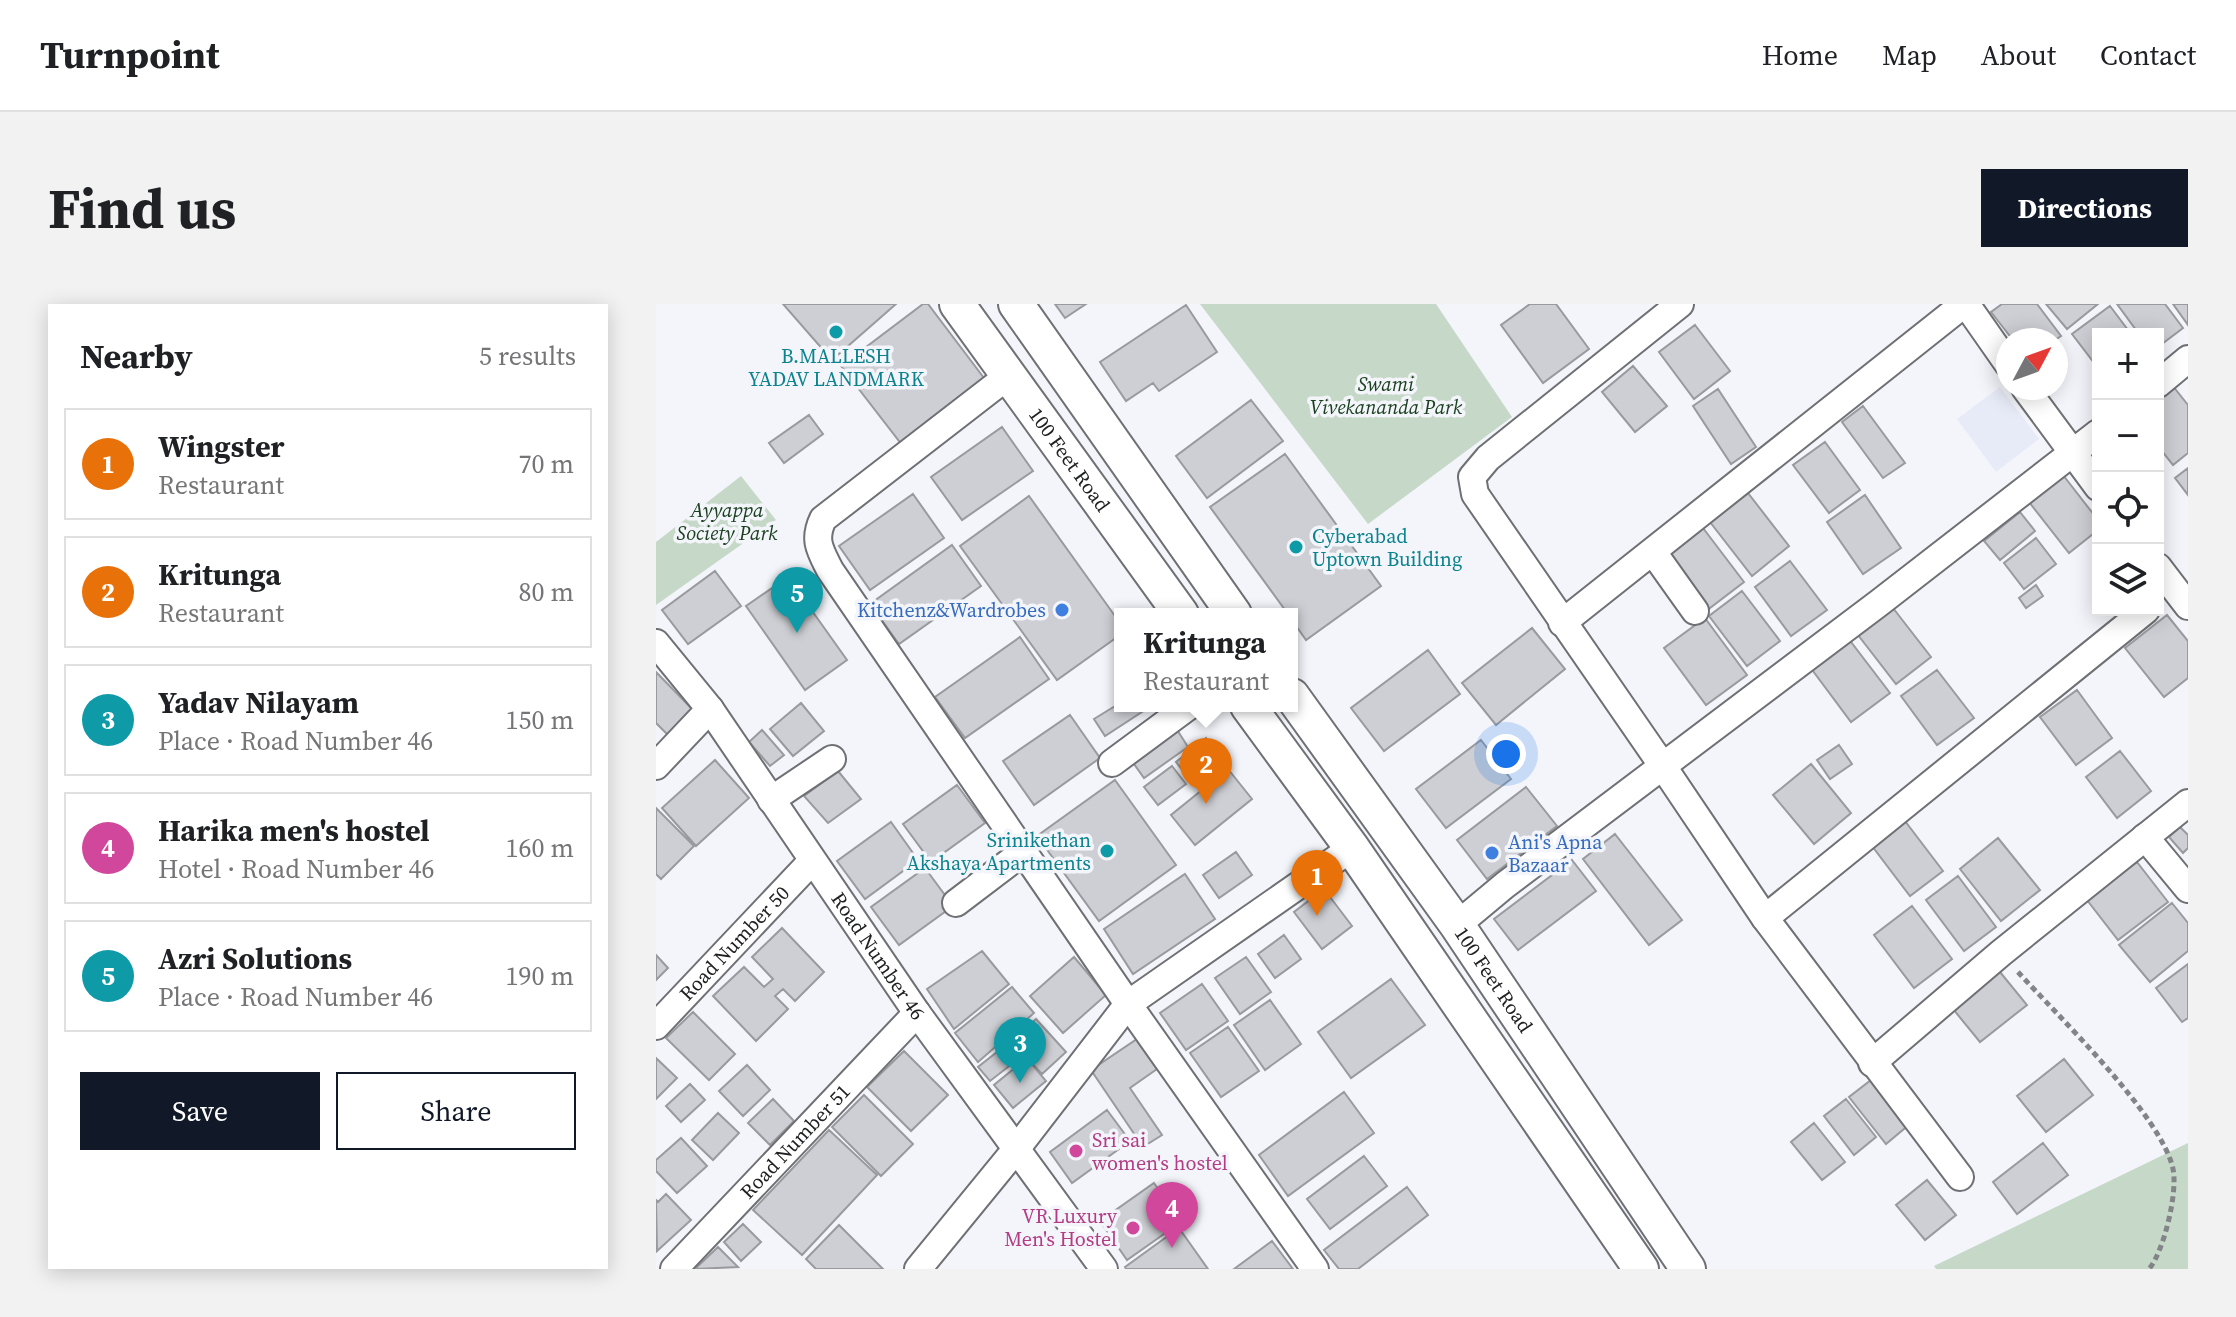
<!DOCTYPE html>
<meta charset="utf-8">
<style>
:root{--surface:#fff;--page:#f2f2f2;--text:#202124;--muted:#757577;--line:#e0e0e0;--accent:#111827}
body{margin:0;font-family:"Source Serif 4",serif;background:var(--page);color:var(--text)}
.controls{position:absolute;right:24px;top:24px;display:grid;overflow:hidden;border-radius:0px;box-shadow:0 4px 20px #0003}
.controls button{width:72px;height:72px;display:grid;place-items:center;padding:0;border:0;border-bottom:2px solid var(--line);background:var(--surface);color:var(--text);font:40px sans-serif}
.compass{position:absolute;left:1340px;top:24px;width:72px;height:72px;border-radius:50%;background:var(--surface);box-shadow:0 4px 20px #0003;rotate:49deg}
.you{position:absolute;left:850px;top:450px;width:28px;height:28px;margin:-20px;border:6px solid #fff;border-radius:50%;background:#1a73e8;box-shadow:0 0 0 12px #1a73e833}
.badge{display:grid;place-items:center;width:52px;height:52px;border-radius:50%;background:var(--accent);color:#fff;font-size:26px;font-weight:700}
.pin{position:absolute;translate:-50% -66px;filter:drop-shadow(0 2px 4px #0008)}
.pin::after{content:'';position:absolute;top:42px;width:28px;height:24px;background:inherit;clip-path:polygon(0 0,100% 0,50% 100%)}
.popup{position:absolute;left:458px;top:304px;width:184px;height:104px;box-sizing:border-box;display:grid;place-content:center;border-radius:0px;background:var(--surface);filter:drop-shadow(0 2px 6px #0005);font-size:26px;white-space:nowrap;color:var(--muted)}
.popup b{font-size:30px;color:var(--text)}
.popup::after{content:'';position:absolute;left:50%;top:100%;margin-left:-16px;border:16px solid transparent;border-top-color:var(--surface)}
.list{margin:0;padding:0;list-style:none}
h2{display:flex;justify-content:space-between;align-items:center;height:104px;margin:0;padding:0 32px;font-size:34px}
h2 small{font-size:26px;font-weight:400;color:var(--muted)}
.list li{display:grid;grid-template-columns:52px 1fr auto;gap:24px;align-items:center;box-sizing:border-box;height:112px;margin:0 16px 16px;padding:0 16px;border:2px solid var(--line);border-radius:0px}
.list b{display:block;font-size:30px;white-space:nowrap}
.list p{margin:0;font-size:26px;white-space:nowrap;color:var(--muted)}
.list em{font-size:26px;font-style:normal;color:var(--muted)}
.actions{display:flex;gap:16px;padding:24px 32px}
.actions a{flex:1;padding:18px 0;border:2px solid var(--accent);border-radius:0px;text-align:center;font-size:28px;color:var(--accent)}
.actions .main{background:var(--accent);color:#fff}
.icon{flex:none;width:44px;height:44px;fill:none;stroke:currentColor;stroke-width:2;stroke-linecap:round;stroke-linejoin:round}
.map{position:relative;flex:none;width:1532px;height:965px;overflow:hidden;border-radius:0px}
header{display:flex;align-items:center;gap:48px;box-sizing:border-box;height:112px;padding:0 40px;background:var(--surface);border-bottom:2px solid var(--line)}
header strong{font-size:38px}
nav{display:flex;gap:44px;margin-inline-start:auto;font-size:28px}
.intro{display:flex;align-items:center;justify-content:space-between;box-sizing:border-box;height:192px;padding:0 48px}
h1{margin:0;font-size:56px}
.button{padding:20px 36px;border-radius:0px;background:var(--accent);color:#fff;font-size:28px;font-weight:700}
main{display:flex;gap:48px;padding:0 48px}
aside{flex:1;background:var(--surface);border-radius:0px;box-shadow:0 4px 20px #0003}
.map>svg:first-child{display:block}
</style>
<header>
<strong>Turnpoint</strong>
<nav><a>Home</a><a>Map</a><a>About</a><a>Contact</a></nav>
</header>
<div class="intro"><h1>Find us</h1><a class="button">Directions</a></div>
<main>
<aside>
<h2>Nearby<small>5 results</small></h2>
<ul class="list">
<li><span class="badge" style="background:#e8710a">1</span><div><b>Wingster</b><p>Restaurant</p></div><em>70 m</em></li>
<li><span class="badge" style="background:#e8710a">2</span><div><b>Kritunga</b><p>Restaurant</p></div><em>80 m</em></li>
<li><span class="badge" style="background:#0f9aa8">3</span><div><b>Yadav Nilayam</b><p>Place · Road Number 46</p></div><em>150 m</em></li>
<li><span class="badge" style="background:#d1479c">4</span><div><b>Harika men's hostel</b><p>Hotel · Road Number 46</p></div><em>160 m</em></li>
<li><span class="badge" style="background:#0f9aa8">5</span><div><b>Azri Solutions</b><p>Place · Road Number 46</p></div><em>190 m</em></li>
</ul>
<div class="actions"><a class="main">Save</a><a>Share</a></div>
</aside>
<div class="map">
<svg width="1532" height="965" viewBox="0 0 1532 965">
<rect width="100%" height="100%" fill="#f3f5fa"/>
<path fill="#e7ebf7" d="M1344,83L1383,135L1340,168L1301,115Z"/>
<path fill="#c6d8c7" d="M544,0H780L856,113L712,220Z
M85,172L120,216L0,301V238Z
M1532,839V965H1280L1278,962Z"/>
<path fill="#cecfd4" stroke="#989a9e" stroke-width="2" d="M127,0H240L176,56Z
M267,0H272L334,82L250,146L185,62Z
M399,0H430L409,14Z
M874,0H900L933,45L887,79L845,21Z
M1346,0H1381L1405,32L1399,36H1357L1335,8Z
M1390,0H1442L1411,25Z
M1461,0H1509L1527,24L1502,43V30H1483Z
M1517,0H1532V21Z
M530,1L561,48L503,87L497,79L470,97L444,58Z
M1454,2L1475,30H1442V64L1416,30Z
M1039,21L1074,67L1038,95L1003,48Z
M977,62L1011,102L979,128L946,88Z
M1516,81L1532,101V149L1517,161L1502,142V92Z
M1062,85L1100,143L1075,160L1037,102Z
M595,96L627,137L551,194L520,152Z
M1207,102L1249,159L1227,174L1186,118Z
M153,111L167,130L128,159L113,139Z
M346,123L377,167L306,216L275,173Z
M1169,138L1204,186L1173,209L1137,161Z
M629,150L725,282L650,336L636,316V310H632L554,203Z
M1532,164V191L1519,174Z
M1407,171L1442,216V226L1413,249L1373,198Z
M1092,189L1133,242L1096,272L1054,218Z
M257,190L288,234L214,286L183,242Z
M1209,191L1245,244L1207,270L1171,218Z
M373,192L464,319V331L401,376L304,242Z
M1364,208L1379,227L1344,256L1328,237Z
M1047,224L1088,278L1050,307L1009,254Z
M1380,234L1400,260L1368,285L1348,259Z
M296,241L325,282L243,340L214,300Z
M1134,257L1171,306L1135,332L1099,283Z
M59,267L85,302L32,340L6,306Z
M132,273L191,356L149,386L90,302Z
M1380,281L1387,292L1370,304L1363,294Z
M1086,287L1124,337L1091,362L1053,312Z
M1237,304L1275,353L1240,380L1202,331Z
M1511,311L1532,337V374L1508,393L1469,344Z
M1049,314L1091,371L1050,401L1008,344Z
M876,324L909,365L840,421L806,379Z
M364,333L393,375L309,434L279,393Z
M1192,334L1234,389L1195,418L1154,363Z
M772,346L804,390L728,447L695,404Z
M1281,366L1318,414L1281,441L1245,392Z
M0,368L37,406L12,431L0,419Z
M1421,386L1456,434L1420,461L1384,413Z
M145,399L168,427L137,452L114,425Z
M464,399V402H495L449,432L438,415Z
M414,411L444,454L378,501L347,457Z
M518,421L532,443L488,474L473,453Z
M106,426L128,451L114,462L93,438Z
M550,434L566,455L536,478L520,458Z
M825,436L855,475L790,524L760,485Z
M1183,441L1196,460L1174,475L1161,456Z
M1464,447L1495,487L1461,514L1430,473Z
M59,456L93,494L40,542L6,504Z
M1155,460L1195,509L1158,540L1117,491Z
M516,462L530,480L502,501L488,483Z
M572,465L596,495L539,541L515,511Z
M182,467L205,495L172,519L148,492Z
M459,476L520,561L443,617L381,532Z
M301,481L329,519L275,558L247,520Z
M870,483L901,522L831,575L801,536Z
M0,504L38,542L5,575L0,570Z
M1249,517L1287,567L1254,592L1216,542Z
M235,518L262,556L209,595L181,557Z
M1524,523L1532,531V544L1527,549L1513,533Z
M959,530L1026,616L993,641L927,555Z
M1342,534L1384,586L1345,617L1304,565Z
M580,548L596,571L563,594L547,571Z
M916,556L940,587L862,646L838,615Z
M1481,558L1512,598L1462,636L1431,596Z
M269,564L297,602L243,641L215,603Z
M529,570L559,615L477,670L448,625Z
M1302,572L1340,623L1308,647L1270,596Z
M668,585L696,622L666,645L638,608Z
M1516,599L1532,619V647L1494,678L1463,641Z
M1256,602L1296,655L1258,684L1218,631Z
M126,624L168,668L139,697L127,685L119,692L132,705L100,737L57,692L88,663L108,683L117,675L96,653Z
M628,631L645,655L619,674L602,650Z
M326,647L353,680L298,725L271,685Z
M0,651L12,664L0,676Z
M418,653L450,691L407,729L374,692Z
M590,653L615,688L584,710L559,674Z
M1532,660V714L1526,718L1500,684Z
M1344,668L1371,701L1324,738L1297,705Z
M735,675L769,721L695,774L662,728Z
M546,680L572,717L530,746L504,709Z
M356,683L378,709L322,758L299,729Z
M614,696L645,740L609,766L578,721Z
M37,708L79,750L53,776L10,734Z
M380,715L410,748L386,770L356,738Z
M572,723L603,767L565,793L534,749Z
M481,735L501,765L474,784L506,831L487,843L435,766Z
M350,741L361,756L334,777L322,763Z
M248,747L292,791L255,827L211,783Z
M0,754L21,774L0,795Z
M371,754L390,777L357,804L338,781Z
M1408,755L1437,791L1390,828L1361,792Z
M91,761L114,786L87,812L63,787Z
M1219,773L1255,819L1230,840L1193,793Z
M34,780L49,796L25,818L10,802Z
M688,788L718,829L632,892L603,851Z
M208,791L257,840L225,872L176,823Z
M117,795L138,817L114,841L92,819Z
M1190,795L1220,833L1198,851L1168,812Z
M451,806L474,837L416,879L394,848Z
M62,809L83,829L57,856L36,836Z
M1158,819L1189,858L1166,876L1135,838Z
M173,826L221,871L146,951L97,906Z
M25,834L51,862L21,889L0,867V856Z
M1387,839L1412,871L1361,910L1337,878Z
M708,852L731,882L674,925L651,895Z
M1271,876L1300,911L1269,936L1240,901Z
M498,879L525,918L471,956L444,917Z
M751,883L772,911L702,965H683L668,946Z
M10,890L35,916L1,947L0,896L2,898Z
M87,920L105,938L85,957L68,938Z
M183,921L227,965H160L150,955Z
M523,924L552,965H470L469,963Z
M616,937L637,965H578Z
M62,943L82,963L39,965Z"/>
<g fill="none" stroke-linecap="round" stroke-linejoin="round">
<defs>
<g id="minor">
<path d="M1024,0L832,154L816,173L819,190L1006,461L1109,614L1304,873"/>
<path d="M1310,0L1352,60"/>
<path d="M352,72L167,215C157,236 164,246 174,266L472,700L659,965"/>
<path d="M1502,80L1532,55"/>
<path d="M1369,84L1442,183"/>
<path d="M997,248L1039,307"/>
<path d="M1502,263L1532,302"/>
<path d="M906,319L1308,0"/>
<path id="s1" d="M0,339L54,405L261,709L448,965"/>
<path d="M456,459L533,402"/>
<path d="M0,462L54,405"/>
<path d="M115,496L176,455"/>
<path d="M1489,533L1532,585"/>
<path d="M300,599L367,548"/>
<path d="M1109,614L1490,306"/>
<path d="M801,621L849,581L1223,299L1442,129"/>
<path id="s2" d="M0,722L156,557"/>
<path d="M1216,759L1345,649L1532,499"/>
<path id="s3" d="M18,965L261,709"/>
<path d="M262,965L361,844L472,700L696,544"/>
</g>
<g id="major">
<path id="s4" d="M301,0L525,310"/>
<path d="M360,0L578,310"/>
<path id="s5" d="M636,392L801,621L1032,965"/>
<path d="M592,402L696,544L985,965"/>
</g>
</defs>
<use href="#minor" stroke="#6e7074" stroke-width="30"/>
<use href="#major" stroke="#6e7074" stroke-width="38"/>
<path stroke="#828487" stroke-width="5" stroke-dasharray="6 4" stroke-linecap="butt" d="M1362,668C1401,711 1506,812 1517,865C1522,888 1508,947 1493,965"/>
<use href="#minor" stroke="#fff" stroke-width="26"/>
<use href="#major" stroke="#fff" stroke-width="34"/>
</g>
<g fill="#0f9aa8" stroke="#f3f5fa" stroke-width="3">
<circle cx="180" cy="28" r="8"/>
<circle cx="640" cy="243" r="8"/>
<circle cx="451" cy="547" r="8"/>
</g>
<g fill="#3f7fe0" stroke="#f3f5fa" stroke-width="3">
<circle cx="406" cy="306" r="8"/>
<circle cx="836" cy="549" r="8"/>
</g>
<g fill="#d1479c" stroke="#f3f5fa" stroke-width="3">
<circle cx="420" cy="847" r="8"/>
<circle cx="477" cy="924" r="8"/>
</g>
<g text-anchor="middle" dominant-baseline="central" stroke-width="7" stroke-linejoin="round" paint-order="stroke">
<g font-size="20" fill="#0d838f" stroke="#f3f5fa">
<text x="180" y="52">B.MALLESH<tspan x="180" dy="23">YADAV LANDMARK</tspan></text>
<text x="656" y="232" text-anchor="start">Cyberabad<tspan x="656" dy="23">Uptown Building</tspan></text>
<text x="435" y="536" text-anchor="end">Srinikethan<tspan x="435" dy="23">Akshaya Apartments</tspan></text>
</g>
<g font-size="20" font-style="italic" fill="#1a401f" stroke="#f3f5fa">
<text x="730" y="80">Swami<tspan x="730" dy="23">Vivekananda Park</tspan></text>
<text x="71" y="206">Ayyappa<tspan x="71" dy="23">Society Park</tspan></text>
</g>
<g font-size="20" fill="#202122" stroke="#f3f5fa">
<text stroke="none"><textPath href="#s4" startOffset="192">100 Feet Road</textPath></text>
<text stroke="none"><textPath href="#s2" startOffset="114">Road Number 50</textPath></text>
<text stroke="none"><textPath href="#s1" startOffset="384">Road Number 46</textPath></text>
<text stroke="none"><textPath href="#s5" startOffset="348">100 Feet Road</textPath></text>
<text stroke="none"><textPath href="#s3" startOffset="176">Road Number 51</textPath></text>
</g>
<g font-size="20" fill="#366cbe" stroke="#f3f5fa" text-anchor="end">
<text x="390" y="306">Kitchenz&amp;Wardrobes</text>
<text x="852" y="538" text-anchor="start">Ani's Apna<tspan x="852" dy="23">Bazaar</tspan></text>
</g>
<g font-size="20" fill="#b23c85" stroke="#f3f5fa" text-anchor="start">
<text x="436" y="836">Sri sai<tspan x="436" dy="23">women's hostel</tspan></text>
<text x="461" y="912" text-anchor="end">VR Luxury<tspan x="461" dy="23">Men's Hostel</tspan></text>
</g>
</g>
</svg>
<div class="controls">
<button>+</button>
<button>−</button>
<button><svg class="icon" aria-label="locate" viewBox="0 0 24 24"><circle cx="12" cy="12" r="6"/><path d="M12 2v4M12 18v4M2 12h4M18 12h4"/></svg></button>
<button><svg class="icon" aria-label="layers" viewBox="0 0 24 24"><path d="M12 4l9 5-9 5-9-5zM3 14l9 5 9-5"/></svg></button>
</div>
<svg class="compass" viewBox="-18 -18 36 36"><path d="M0-13l5 13h-10z" fill="#e53935"/><path d="M0 13l5-13h-10z" fill="#757577"/></svg>
<div class="you"></div>
<div class="pin badge" style="left:661px;top:612px;background:#e8710a">1</div>
<div class="pin badge" style="left:550px;top:500px;background:#e8710a">2</div>
<div class="popup"><b>Kritunga</b>Restaurant</div>
<div class="pin badge" style="left:364px;top:779px;background:#0f9aa8">3</div>
<div class="pin badge" style="left:516px;top:944px;background:#d1479c">4</div>
<div class="pin badge" style="left:141px;top:329px;background:#0f9aa8">5</div>
</div>
</main>
